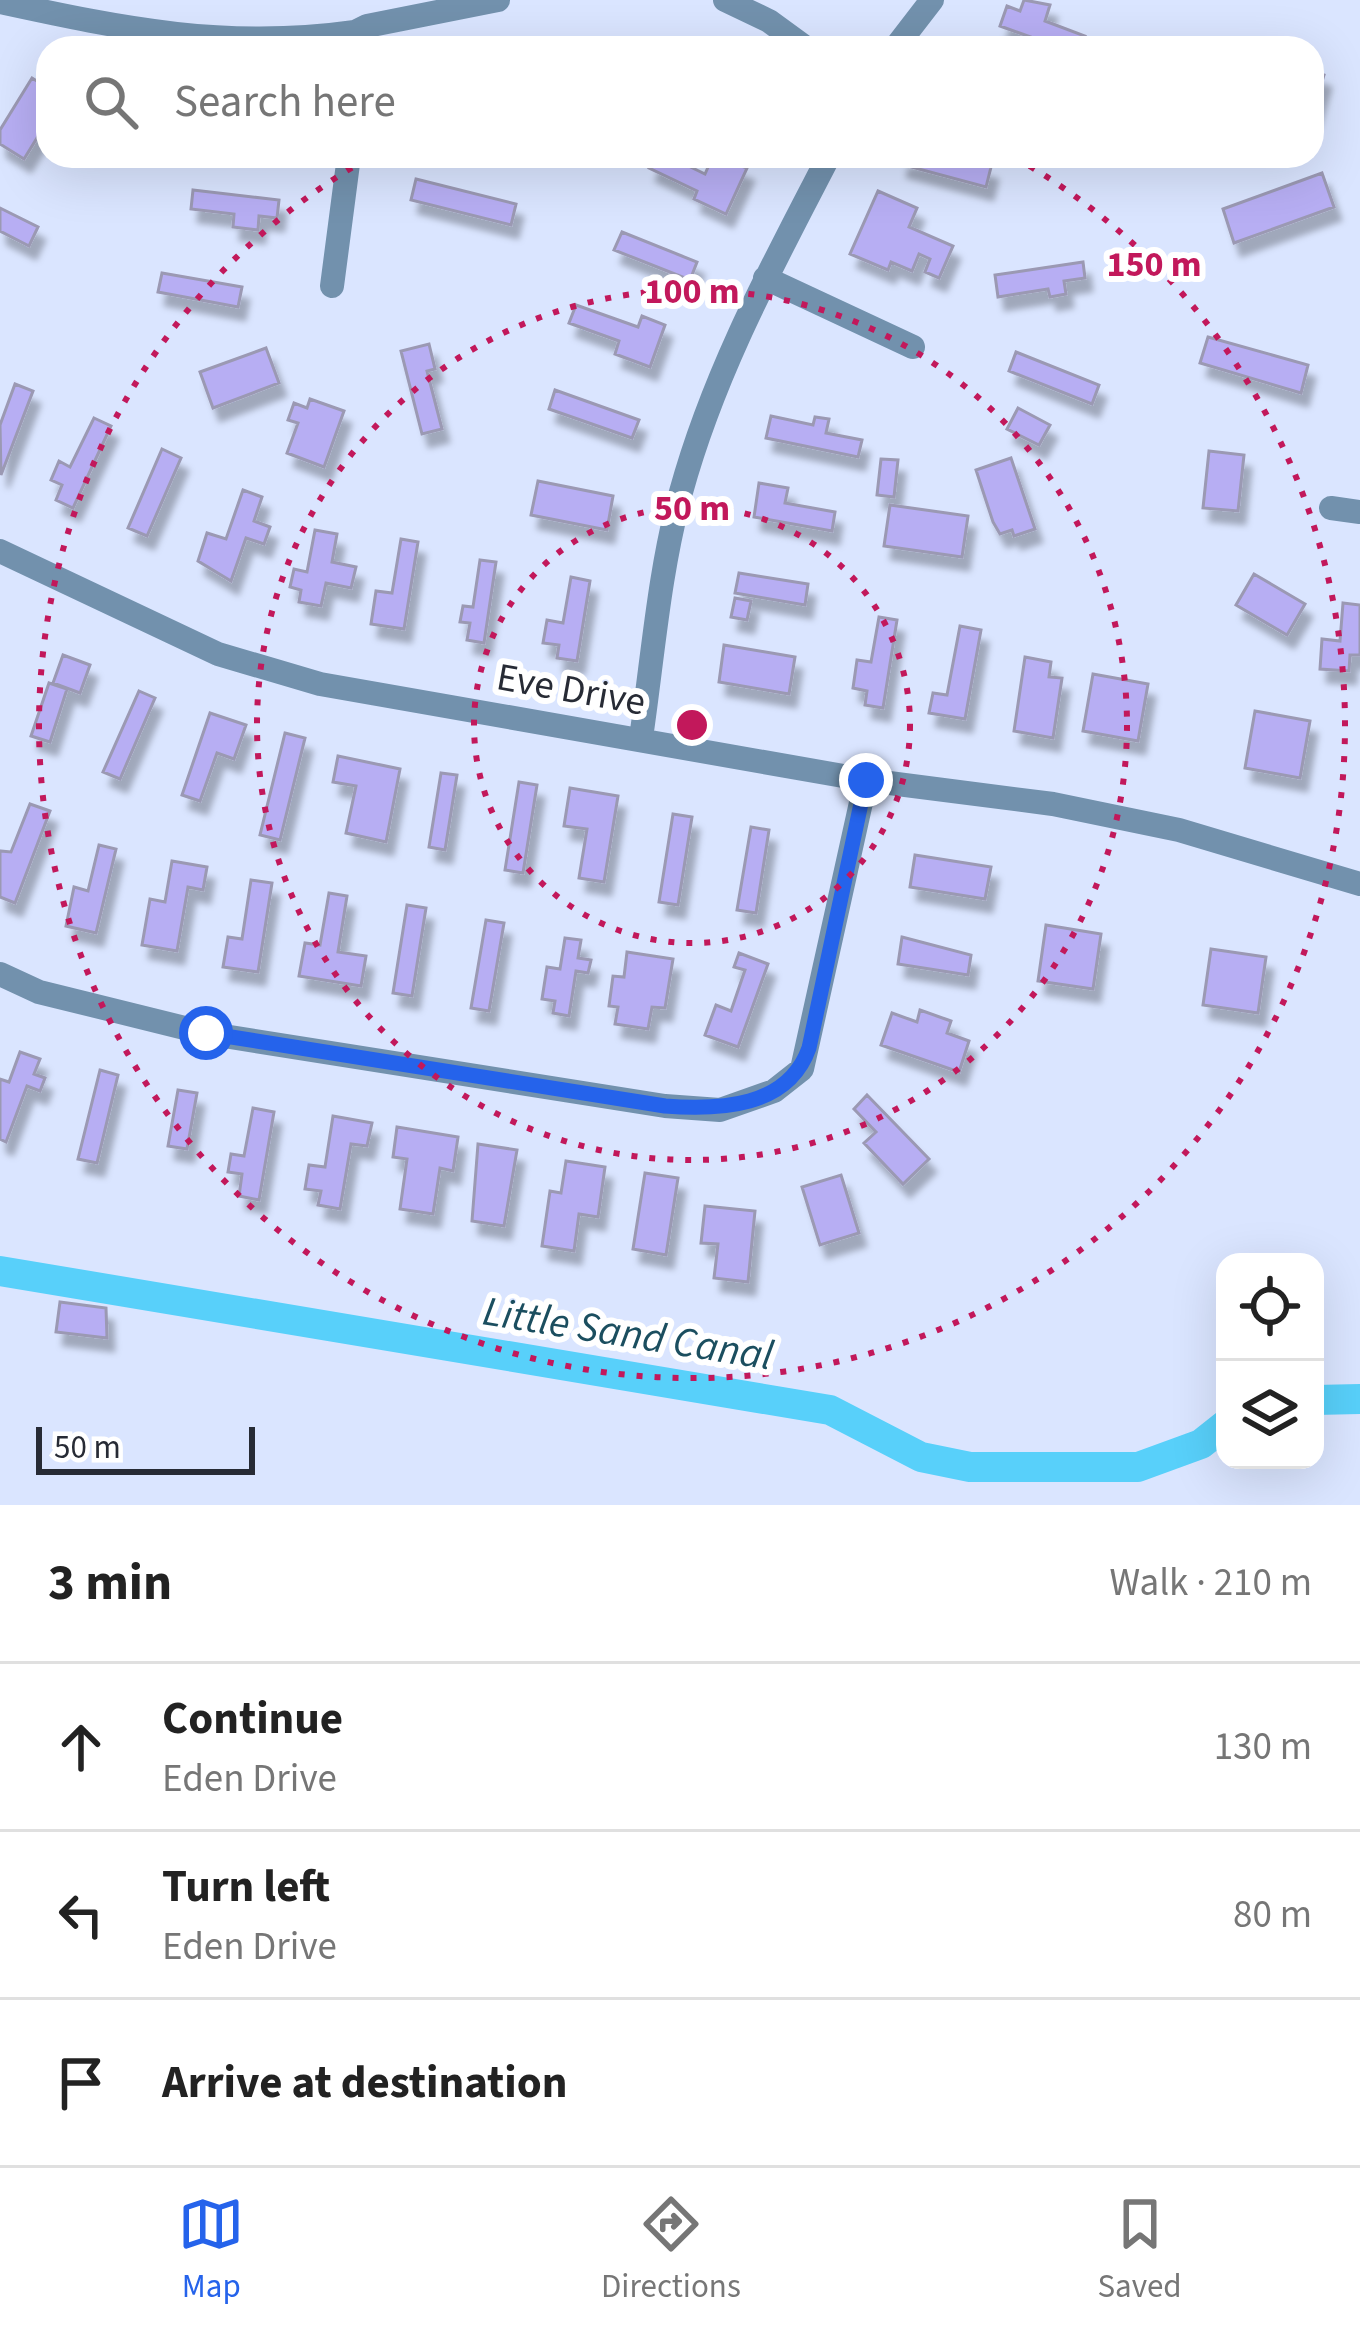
<!DOCTYPE html>
<meta charset="utf-8">
<style>
:root{--surface:#fff;--page:#f6f6f6;--text:#222;--muted:#767676;--line:#e0e0e0;--accent:#2563eb}
body{margin:0;font-family:"Source Sans 3",sans-serif;background:var(--page);color:var(--text)}
.controls{position:absolute;right:36px;bottom:36px;display:grid;overflow:hidden;border-radius:24px;box-shadow:0 12px 48px #0002}
.controls button{width:108px;height:108px;display:grid;place-items:center;padding:0;border:0;border-bottom:3px solid var(--line);background:var(--surface);color:var(--text);font:60px sans-serif}
.scale{position:absolute;left:36px;bottom:30px;width:219px;box-sizing:border-box;padding-left:12px;border:6px solid #272b35;border-top:0;font-size:33px;line-height:42px;white-space:nowrap;color:#272b35;-webkit-text-stroke:9px #fff;paint-order:stroke}
.stop{position:absolute;width:36px;height:36px;margin:-27px;border:9px solid #2563eb;border-radius:50%;background:#fff}
.stop.end{background:#2563eb;border-color:#fff;box-shadow:0 3px 12px #0008}
.list{margin:0;padding:0;list-style:none}
h2{display:flex;justify-content:space-between;align-items:center;height:156px;margin:0;padding:0 48px;font-size:51px}
h2 small{font-size:39px;font-weight:400;color:var(--muted)}
.list li{display:grid;grid-template-columns:78px 1fr auto;gap:36px;align-items:center;box-sizing:border-box;height:168px;padding:0 48px;border-top:3px solid var(--line)}
.list b{display:block;font-size:45px;white-space:nowrap}
.list p{margin:0;font-size:39px;white-space:nowrap;color:var(--muted)}
.list em{font-size:39px;font-style:normal;color:var(--muted)}
.icon{flex:none;width:66px;height:66px;fill:none;stroke:currentColor;stroke-width:2;stroke-linecap:round;stroke-linejoin:round}
.map{position:relative;flex:none;width:1360px;height:1505px;overflow:hidden}
.search{position:absolute;background:var(--surface);box-shadow:0 12px 48px #0002;left:36px;right:36px;top:36px;height:132px;display:flex;align-items:center;gap:30px;box-sizing:border-box;padding:0 42px;border-radius:36px;color:var(--muted);font-size:45px}
.sheet{height:660px;background:var(--surface)}
nav{display:flex;justify-content:space-around;align-items:center;box-sizing:border-box;height:168px;border-top:3px solid var(--line);background:var(--surface);font-size:33px;color:var(--muted)}
nav a{display:grid;justify-items:center;gap:6px}
nav .on{color:var(--accent)}
.map>svg:first-child{display:block}
</style>
<div class="map">
<svg width="1360" height="1505" viewBox="0 0 1360 1505">
<defs>
<filter id="shadow"><feDropShadow dx="7" dy="13" stdDeviation="3" flood-color="#0004"/></filter>
</defs>
<rect width="100%" height="100%" fill="#dae5ff"/>
<g fill="none" stroke-linecap="round" stroke-linejoin="round">
<path stroke="#58d0fa" stroke-width="30" d="M0,1271L830,1410L921,1457L970,1467H1138L1201,1444L1225,1425
M1315,1400L1360,1399"/>
</g>
<path fill="#b7aef3" stroke="#9b99b3" stroke-width="3" filter="url(#shadow)" d="M1024,0L1050,5L1045,21L1085,36L1080,48H1061L1000,26L1007,6L1020,11Z
M1312,71L1324,75L1312,115Z
M32,78L48,88V120L24,159L0,144V130Z
M654,156H668L705,174L713,156L747,168L726,214L694,199L697,191L649,168Z
M902,156H949L991,167L986,187L900,164Z
M1322,173L1334,207L1234,243L1223,209Z
M416,179L516,204L511,225L411,200Z
M193,190L279,200L277,218L259,216L258,230L233,227L234,214L191,209Z
M878,191L917,208L909,227L953,246L939,278L925,272L930,259L919,254L912,271L891,262L888,270L850,254Z
M0,208L38,227L29,246L0,231Z
M622,232L697,262L690,280L614,250Z
M1083,262L1085,278L1064,281L1066,294L1050,297L1048,289L998,297L995,275Z
M162,273L242,287L238,307L158,292Z
M576,305L638,327L642,316L665,325L650,367L615,354L619,341L569,323Z
M1208,337L1308,365L1301,393L1200,363Z
M429,344L435,369L427,371L442,429L422,434L401,351Z
M266,348L279,383L213,408L200,372Z
M1016,352L1099,385L1092,404L1009,371Z
M15,384L33,391L1,475L0,425Z
M555,390L639,420L632,438L549,409Z
M310,399L344,411L324,467L287,453L298,423L288,420L294,403L307,408Z
M1018,408L1050,425L1039,445L1007,429Z
M771,416L813,425L815,417L829,419L826,433L862,440L858,457L766,438Z
M94,418L111,426L73,508L56,500L62,485L51,480L59,461L70,467Z
M162,449L181,458L147,536L128,528Z
M1209,451L1244,455L1238,511L1203,508Z
M1011,458L1035,529L1014,536L1012,530L1000,534L993,522L976,470Z
M881,459L898,460L894,497L877,495Z
M538,481L613,496L607,530L531,515Z
M759,483L788,488L785,503L835,512L832,531L754,517Z
M243,490L262,497L254,521L270,527L264,544L246,538L231,581L198,561L207,533L226,539Z
M890,505L968,516L962,557L884,546Z
M315,530L337,534L332,562L356,567L351,588L326,583L321,606L299,602L301,590L290,587L294,569L307,572Z
M401,539L418,542L404,629L371,624L376,591L392,593Z
M480,560L496,562L484,643L467,640L470,623L460,622L463,606L473,607Z
M739,573L808,584L805,605L735,593Z
M1254,574L1305,604L1287,635L1236,605Z
M571,577L590,581L577,661L557,658L559,645L543,643L547,620L563,623Z
M735,598L751,601L747,620L731,617Z
M1343,603L1360,605V655H1350L1349,671L1320,669L1322,639L1340,641Z
M879,617L897,620L883,708L865,705L867,691L853,688L857,660L871,662Z
M960,626L981,630L965,719L929,713L933,693L947,695Z
M724,645L795,657L789,694L719,682Z
M63,655L90,665L80,693L53,683Z
M1025,657L1051,662L1049,677L1062,678L1053,738L1014,731Z
M1093,674L1148,684L1138,741L1083,731Z
M49,683L67,689L50,742L31,736Z
M139,691L155,698L120,779L103,772Z
M1255,711L1310,721L1300,778L1245,768Z
M210,713L246,725L234,759L217,753L200,801L182,795Z
M285,733L305,738L280,840L260,835Z
M338,756L400,769L386,842L346,833L356,786L333,782Z
M441,773L457,775L445,850L429,847Z
M519,782L537,785L523,873L505,870Z
M570,788L618,796L604,882L579,878L587,829L564,826Z
M30,804L50,811L15,903L0,897V851L11,852Z
M673,814L692,817L678,905L659,902Z
M751,827L769,830L756,913L737,910Z
M99,845L116,849L96,933L66,926L74,887L88,891Z
M915,855L991,867L985,899L910,887Z
M172,861L207,867L203,890L188,887L177,951L142,945L150,899L165,902Z
M251,880L272,883L258,972L223,967L228,937L242,939Z
M329,893L347,896L338,952L366,956L361,986L299,976L305,943L320,945Z
M407,905L426,908L412,996L393,993Z
M486,920L504,923L489,1011L471,1008Z
M1046,925L1101,934L1093,989L1038,981Z
M902,937L971,955L968,975L898,964Z
M565,938L581,940L578,958L591,960L588,973L576,971L569,1016L553,1013L555,1001L542,999L547,967L560,969Z
M1211,949L1266,957L1258,1013L1203,1005Z
M627,952L673,959L665,1008L652,1007L648,1029L615,1024L618,1007L609,1006L613,976L624,977Z
M739,953L768,964L738,1047L705,1035L716,1005L731,1011L745,970L734,967Z
M920,1010L951,1021L947,1033L969,1041L959,1072L881,1045L892,1013L917,1022Z
M20,1052L40,1059L34,1074L45,1078L40,1091L27,1086L6,1142L0,1139V1079L9,1082Z
M100,1070L118,1075L97,1163L78,1159Z
M178,1090L197,1093L187,1149L168,1146Z
M867,1095L929,1159L903,1184L864,1143L876,1132L854,1109Z
M253,1108L274,1112L259,1200L239,1196L242,1174L228,1172L231,1154L244,1156Z
M333,1116L372,1123L367,1146L351,1144L340,1209L318,1205L321,1191L305,1189L309,1165L325,1167Z
M397,1127L458,1137L453,1171L440,1168L433,1214L400,1209L407,1159L393,1157Z
M478,1144L517,1150L504,1226L472,1221Z
M566,1161L605,1167L598,1217L579,1214L574,1251L542,1246L550,1191L561,1193Z
M645,1173L678,1178L666,1255L633,1249Z
M841,1175L859,1233L820,1245L802,1187Z
M705,1206L755,1211L748,1282L714,1278L718,1244L701,1243Z
M60,1302L106,1308L107,1338L56,1332Z"/>
<g fill="none" stroke-linecap="round" stroke-linejoin="round">
<path stroke="#7291ad" stroke-width="24" d="M725,0L769,21L806,48
M0,2C124,29 228,50 355,32
M355,46V32L367,26L498,0
M895,48L932,0
M765,278L913,347
M332,286L349,156
M1331,508L1360,512
M0,551L218,654L320,684L866,780L1053,804L1179,830L1360,884
M641,738C653,656 659,572 681,492C714,372 772,266 829,156
M0,974L39,992L205,1033L665,1106L720,1110L774,1091L802,1069L866,780"/>
</g>
<g fill="none" stroke-linecap="round" stroke-linejoin="round">
<path stroke="#2563eb" stroke-width="15" d="M206,1033L665,1106C719,1110 788,1108 809,1048L866,780"/>
</g>
<g fill="none" stroke="#c2185b" stroke-width="6" stroke-dasharray="6 12">
<circle cx="692" cy="725" r="218"/>
<circle cx="692" cy="725" r="435"/>
<path d="M1014 157A653 653 0 1 1 370 157"/>
</g>
<g text-anchor="middle" dominant-baseline="central" stroke-width="12" stroke-linejoin="round" paint-order="stroke">
<g font-size="39" fill="#272b35" stroke="#fff">
<text transform="translate(571 690) rotate(10)">Eve Drive</text>
</g>
<g font-size="42" font-style="italic" fill="#1b4e5f" stroke="#fff">
<text transform="translate(628 1334) rotate(9)">Little Sand Canal</text>
</g>
</g>
<circle cx="692" cy="725" r="18" fill="#c2185b" stroke="#fff" stroke-width="6"/>
<g font-size="36" text-anchor="middle" font-weight="bold" fill="#c2185b" stroke="#fff" stroke-width="12" stroke-linejoin="round" paint-order="stroke">
<text x="1154" y="276">150 m</text>
<text x="692" y="303">100 m</text>
<text x="692" y="520">50 m</text>
</g>
</svg>
<div class="controls">
<button><svg class="icon" aria-label="locate" viewBox="0 0 24 24"><circle cx="12" cy="12" r="6"/><path d="M12 2v4M12 18v4M2 12h4M18 12h4"/></svg></button>
<button><svg class="icon" aria-label="layers" viewBox="0 0 24 24"><path d="M12 4l9 5-9 5-9-5zM3 14l9 5 9-5"/></svg></button>
</div>
<div class="scale">50 m</div>
<div class="stop" style="left:206px;top:1033px"></div>
<div class="stop end" style="left:866px;top:780px"></div>
<div class="search"><svg class="icon" aria-label="search" viewBox="0 0 24 24"><circle cx="10" cy="10" r="6"/><path d="M15 15l6 6"/></svg>Search here</div>
</div>
<section class="sheet">
<h2>3 min<small>Walk · 210 m</small></h2>
<ul class="list">
<li><svg class="icon" aria-label="ahead" viewBox="0 0 24 24"><path d="M12 20V5M6 11l6-6 6 6"/></svg><div><b>Continue</b><p>Eden Drive</p></div><em>130 m</em></li>
<li><svg class="icon" aria-label="left" viewBox="0 0 24 24"><path d="M17 20v-9H6M10 6l-5 5 5 5"/></svg><div><b>Turn left</b><p>Eden Drive</p></div><em>80 m</em></li>
<li><svg class="icon" aria-label="arrive" viewBox="0 0 24 24"><path d="M6 21V4h12l-3 4 3 4H6"/></svg><div><b>Arrive at destination</b></div></li>
</ul>
</section>
<nav>
<a class="on"><svg class="icon" aria-label="map" viewBox="0 0 24 24"><path d="M3 6l6-2 6 2 6-2v14l-6 2-6-2-6 2zM9 4v14M15 6v14"/></svg>Map</a>
<a><svg class="icon" aria-label="directions" viewBox="0 0 24 24"><path d="M12 3l9 9-9 9-9-9zM9 14v-3h6M13 9l2 2-2 2"/></svg>Directions</a>
<a><svg class="icon" aria-label="saved" viewBox="0 0 24 24"><path d="M7 4h10v16l-5-4-5 4z"/></svg>Saved</a>
</nav>
